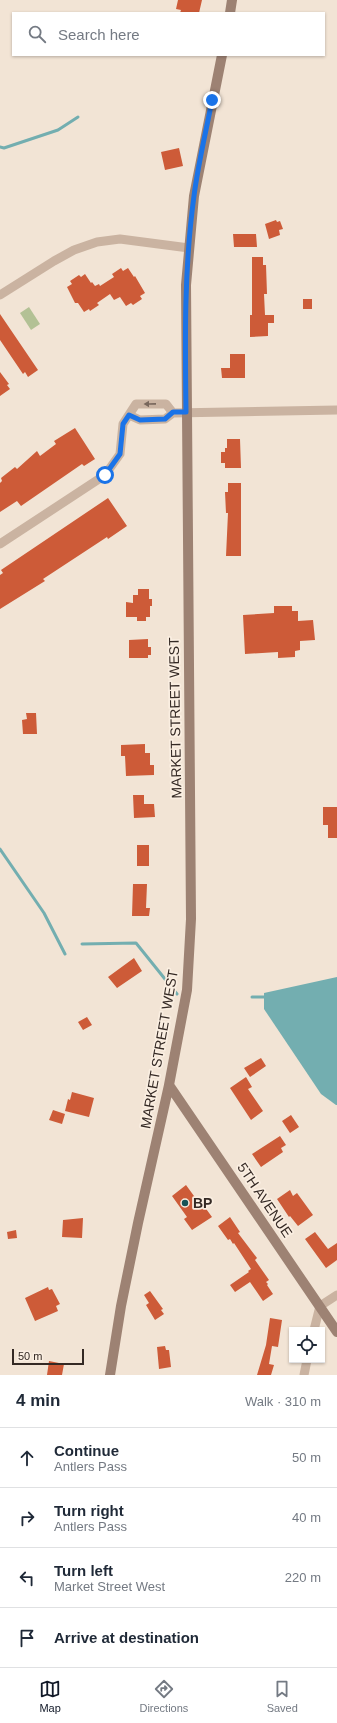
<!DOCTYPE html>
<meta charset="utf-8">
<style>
:root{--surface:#fff;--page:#f6f6f7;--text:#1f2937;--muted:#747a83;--line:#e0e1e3;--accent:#111827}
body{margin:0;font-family:Helvetica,sans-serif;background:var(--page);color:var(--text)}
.controls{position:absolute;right:12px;bottom:12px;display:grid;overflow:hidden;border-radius:0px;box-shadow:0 1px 3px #0004}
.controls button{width:36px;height:36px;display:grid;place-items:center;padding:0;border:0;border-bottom:1px solid var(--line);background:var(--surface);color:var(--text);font:20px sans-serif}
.scale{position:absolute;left:12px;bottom:10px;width:72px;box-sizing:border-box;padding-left:4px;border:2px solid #342924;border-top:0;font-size:11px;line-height:14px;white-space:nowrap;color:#342924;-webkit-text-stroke:3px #faeee1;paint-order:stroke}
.stop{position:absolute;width:12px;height:12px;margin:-9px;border:3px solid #1a73e8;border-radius:50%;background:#fff}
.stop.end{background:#1a73e8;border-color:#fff;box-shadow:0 1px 4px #0008}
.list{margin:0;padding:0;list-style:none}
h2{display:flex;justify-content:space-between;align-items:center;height:52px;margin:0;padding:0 16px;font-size:17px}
h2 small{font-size:13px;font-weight:400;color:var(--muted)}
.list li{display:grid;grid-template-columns:26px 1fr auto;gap:12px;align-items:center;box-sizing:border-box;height:60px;padding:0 16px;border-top:1px solid var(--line)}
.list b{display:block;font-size:15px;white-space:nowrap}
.list p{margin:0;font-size:13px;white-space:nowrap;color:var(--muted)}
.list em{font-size:13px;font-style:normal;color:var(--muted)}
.icon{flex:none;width:22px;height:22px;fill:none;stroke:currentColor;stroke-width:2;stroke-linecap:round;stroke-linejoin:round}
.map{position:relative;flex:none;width:337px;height:1375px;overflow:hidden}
.search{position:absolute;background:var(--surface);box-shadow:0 1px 3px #0004;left:12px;right:12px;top:12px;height:44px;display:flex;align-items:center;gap:10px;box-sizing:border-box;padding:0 14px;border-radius:0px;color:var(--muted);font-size:15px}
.sheet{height:292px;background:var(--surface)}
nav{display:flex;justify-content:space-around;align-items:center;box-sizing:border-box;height:56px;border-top:1px solid var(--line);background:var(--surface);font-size:11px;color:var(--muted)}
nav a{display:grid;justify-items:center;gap:2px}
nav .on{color:var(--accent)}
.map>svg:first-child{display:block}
</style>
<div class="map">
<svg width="337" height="1375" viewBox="0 0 337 1375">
<rect width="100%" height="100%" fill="#f2e4d5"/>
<path fill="#b3c195" d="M29,307L40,324L31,330L20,313Z"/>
<path fill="#73aeb0" d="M337,977V1105H336L321,1094L264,1009V993Z"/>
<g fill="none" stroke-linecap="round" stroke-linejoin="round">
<path stroke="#73aeb0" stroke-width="3" d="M0,147L4,148L58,130L78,117
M0,849L44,913L65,954
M82,944L136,943L177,994
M252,997H268"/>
</g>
<path fill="#cd5b38" d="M178,0H202L199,13H180L181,10L176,9Z
M179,148L183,166L165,170L161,152Z
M276,220L277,222L280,221L283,229L279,230L280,235L269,239L265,224Z
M233,234H256L257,247H234Z
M252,257H263V265H266L267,294H264L265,315H274V323H268V336L250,337V315H252Z
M121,268L123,271L128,268L134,277L135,276L145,293L140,296L142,299L133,305L131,303L126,306L120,297L114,300L110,294L97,303L99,305L90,311L89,309L84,312L78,303H75L67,287L72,284L70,281L79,275L81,277L85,274L91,283L92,282L95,286L99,284L100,286L114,277L112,274Z
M303,299H312V309H303Z
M0,314L38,370L28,377L25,372L23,374L0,340Z
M230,354H245V378H222L221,368H230Z
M0,372L9,384L7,385L10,389L0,396Z
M75,428L95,459L84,466L82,464L21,506L17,501L0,512V483L2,481L1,478L15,467L17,469L37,451L40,456L56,444L54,441Z
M227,439H240L241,468H225V463H221V452H225V448H227Z
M228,483H241V556H226L228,513H226L225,492H228Z
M108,498L127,526L108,539L107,537L43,579L45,581L0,609V575L3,573L1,570Z
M138,589H149V599H152V606H150V617H146V621H137V617H126V602L133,603V595H138Z
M274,606H292V611H298V621L313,620L315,640L300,641V650L295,651V657L278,658V652L245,654L243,615L274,613Z
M148,639V647H151V655H148V658H129V640Z
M26,713H36L37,734H23L22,720L27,719Z
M145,744V753H150V765H154V775L126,776L125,756H121V745Z
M133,795H144V804H154L155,817L134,818Z
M323,807H337V838H328V825H323Z
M137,845H149V866H137Z
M133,884H147L146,908H150L149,916H132Z
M134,958L142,971L117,988L108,977Z
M87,1017L92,1025L83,1030L78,1022Z
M261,1058L266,1066L250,1077L244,1068Z
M246,1077L252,1087L248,1089L263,1111L251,1120L230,1088Z
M72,1092L94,1098L89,1117L65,1111L68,1099L70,1100Z
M53,1110L65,1114L62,1124L49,1120Z
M291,1115L299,1127L290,1133L282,1121Z
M280,1136L286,1145L281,1148L283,1152L261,1167L252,1154Z
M186,1185L202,1207L204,1206L212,1217L192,1230L184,1219L187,1217L172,1196Z
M290,1190L293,1196L297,1193L313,1215L298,1226L290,1216L289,1217L277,1199Z
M230,1217L240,1232L238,1233L257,1258L255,1260L269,1280L266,1282L268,1284L267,1285L273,1294L263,1301L250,1282L235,1292L230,1285L249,1272L248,1271L251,1269L234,1243L233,1244L230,1239L228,1240L218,1226Z
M83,1218L82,1238L62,1237L63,1220Z
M16,1230L17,1238L8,1239L7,1232Z
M315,1232L328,1249L337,1243V1260L326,1268L305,1239Z
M48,1287L49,1290L52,1289L60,1304L56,1306L58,1311L35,1321L25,1298Z
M150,1291L163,1309L161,1310L164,1314L155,1320L146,1305L149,1303L144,1295Z
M270,1318L282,1320L278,1347L272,1346L269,1364L274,1365L271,1375H257L266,1345Z
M165,1346L166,1350H169L171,1367L159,1369L157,1347Z
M49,1361L64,1364L62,1375H47Z"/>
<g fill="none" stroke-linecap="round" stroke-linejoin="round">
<path stroke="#cab3a1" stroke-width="9" d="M0,295L54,261L74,250L97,242L120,239L189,248
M129,415L140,420L165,419L173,413L337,410
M0,544L105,475L120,454L123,424L136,404H166L173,413
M314,1330L320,1306L337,1295
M304,1375L307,1360"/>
<path stroke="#9d8273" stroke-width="10" d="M230,13L232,0
M169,1085L337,1332
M110,1375L121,1306L138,1223L169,1085L187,990L191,919L186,285L194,196L222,55"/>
</g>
<defs><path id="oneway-solid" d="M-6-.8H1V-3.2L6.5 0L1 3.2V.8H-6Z"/></defs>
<use fill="#78675c" href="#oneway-solid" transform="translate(150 404) rotate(179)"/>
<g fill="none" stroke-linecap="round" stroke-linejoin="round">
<path stroke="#1a73e8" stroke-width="5" d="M105,475L120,454L123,424L129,415L140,420L165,419L173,412H186C185,340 184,268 194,196C198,164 206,132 212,100"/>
</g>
<circle fill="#185357" stroke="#faeee1" stroke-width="1.5" cx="185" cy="1203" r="4"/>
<g text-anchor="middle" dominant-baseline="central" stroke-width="3.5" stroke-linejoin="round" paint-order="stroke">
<g font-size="14" fill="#342924" stroke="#faeee1">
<text transform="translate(175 718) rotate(-91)">MARKET STREET WEST</text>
<text transform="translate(159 1049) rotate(-80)">MARKET STREET WEST</text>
<text transform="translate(265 1200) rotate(56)">5TH AVENUE</text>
</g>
<g font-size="14" font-weight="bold" fill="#342924" stroke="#faeee1" text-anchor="start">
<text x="193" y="1203">BP</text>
</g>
</g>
</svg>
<div class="controls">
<button><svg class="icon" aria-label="locate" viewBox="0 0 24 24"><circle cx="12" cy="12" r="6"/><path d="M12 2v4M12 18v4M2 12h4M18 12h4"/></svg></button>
</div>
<div class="scale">50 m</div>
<div class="stop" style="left:105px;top:475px"></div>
<div class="stop end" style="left:212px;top:100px"></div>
<div class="search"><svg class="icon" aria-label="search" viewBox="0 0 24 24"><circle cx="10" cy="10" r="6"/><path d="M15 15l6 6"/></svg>Search here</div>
</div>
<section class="sheet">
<h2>4 min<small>Walk · 310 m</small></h2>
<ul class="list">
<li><svg class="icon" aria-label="ahead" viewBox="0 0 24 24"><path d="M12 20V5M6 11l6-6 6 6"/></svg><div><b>Continue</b><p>Antlers Pass</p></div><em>50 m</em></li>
<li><svg class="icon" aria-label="right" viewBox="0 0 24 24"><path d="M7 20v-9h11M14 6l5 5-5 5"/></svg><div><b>Turn right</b><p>Antlers Pass</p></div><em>40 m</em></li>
<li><svg class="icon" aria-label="left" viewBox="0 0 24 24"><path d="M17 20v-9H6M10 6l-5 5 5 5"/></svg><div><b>Turn left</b><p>Market Street West</p></div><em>220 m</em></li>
<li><svg class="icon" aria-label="arrive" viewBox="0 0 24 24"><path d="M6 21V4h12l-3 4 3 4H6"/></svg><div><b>Arrive at destination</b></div></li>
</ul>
</section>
<nav>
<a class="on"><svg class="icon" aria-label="map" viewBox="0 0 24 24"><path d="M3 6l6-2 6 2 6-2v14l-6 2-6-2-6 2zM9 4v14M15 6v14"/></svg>Map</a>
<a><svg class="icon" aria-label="directions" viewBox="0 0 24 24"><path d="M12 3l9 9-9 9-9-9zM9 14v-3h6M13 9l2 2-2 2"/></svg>Directions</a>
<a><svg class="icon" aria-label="saved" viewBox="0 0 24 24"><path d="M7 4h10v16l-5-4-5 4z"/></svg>Saved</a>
</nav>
